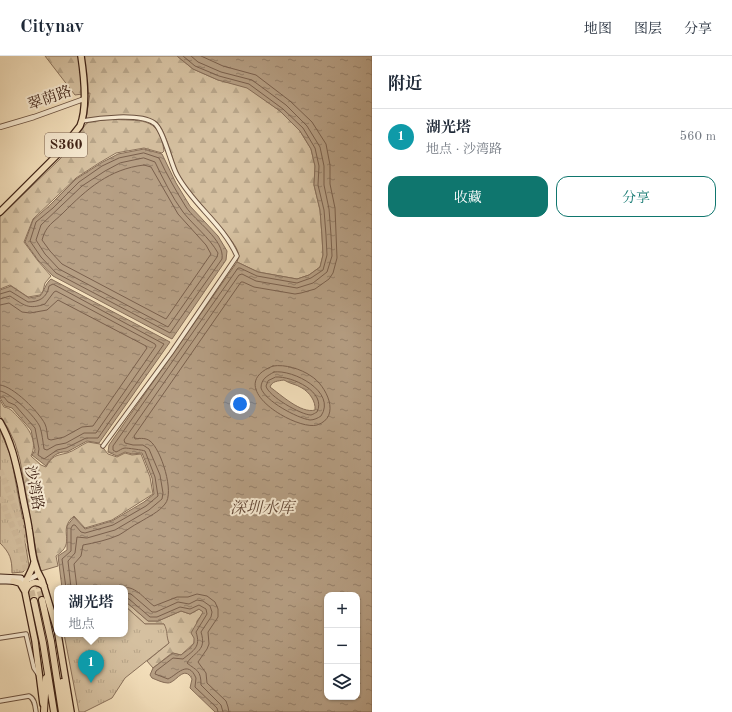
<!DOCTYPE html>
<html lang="zh">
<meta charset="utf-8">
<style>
:root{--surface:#fff;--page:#f2f2f3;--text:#1f2937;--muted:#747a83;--line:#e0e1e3;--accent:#0f766e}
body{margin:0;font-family:"Old Standard TT","Noto Serif SC",serif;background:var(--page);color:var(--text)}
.controls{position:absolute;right:12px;bottom:12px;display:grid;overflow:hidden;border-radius:8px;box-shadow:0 1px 3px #0004}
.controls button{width:36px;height:36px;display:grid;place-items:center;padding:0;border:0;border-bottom:1px solid var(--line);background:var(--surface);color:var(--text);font:20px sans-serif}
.you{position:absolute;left:240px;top:348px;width:14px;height:14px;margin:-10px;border:3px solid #fff;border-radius:50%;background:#1a73e8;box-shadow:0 0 0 6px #1a73e833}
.badge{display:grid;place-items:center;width:26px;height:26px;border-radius:50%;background:var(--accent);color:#fff;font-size:13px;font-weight:700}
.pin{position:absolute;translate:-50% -33px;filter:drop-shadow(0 1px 2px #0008)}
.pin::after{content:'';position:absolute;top:21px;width:14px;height:12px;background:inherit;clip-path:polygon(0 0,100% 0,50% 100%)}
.popup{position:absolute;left:54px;top:529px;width:74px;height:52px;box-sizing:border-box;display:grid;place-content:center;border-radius:8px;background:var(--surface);filter:drop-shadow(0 1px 3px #0005);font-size:13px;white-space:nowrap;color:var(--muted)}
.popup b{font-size:15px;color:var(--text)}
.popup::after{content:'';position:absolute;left:50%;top:100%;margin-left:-8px;border:8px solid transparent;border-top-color:var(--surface)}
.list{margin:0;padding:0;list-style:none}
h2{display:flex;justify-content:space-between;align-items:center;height:52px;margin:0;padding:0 16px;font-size:17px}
h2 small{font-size:13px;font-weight:400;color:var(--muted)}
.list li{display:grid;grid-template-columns:26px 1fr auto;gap:12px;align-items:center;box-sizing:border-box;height:56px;padding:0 16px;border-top:1px solid var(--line)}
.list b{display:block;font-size:15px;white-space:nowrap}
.list p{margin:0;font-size:13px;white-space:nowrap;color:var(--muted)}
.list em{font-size:13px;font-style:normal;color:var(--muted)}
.actions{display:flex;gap:8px;padding:12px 16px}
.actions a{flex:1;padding:9px 0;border:1px solid var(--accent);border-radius:12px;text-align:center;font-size:14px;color:var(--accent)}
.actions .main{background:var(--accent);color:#fff}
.icon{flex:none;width:22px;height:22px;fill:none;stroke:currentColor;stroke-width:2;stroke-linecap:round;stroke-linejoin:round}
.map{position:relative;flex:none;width:372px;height:656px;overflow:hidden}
header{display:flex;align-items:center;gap:24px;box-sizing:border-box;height:56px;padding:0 20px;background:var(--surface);border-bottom:1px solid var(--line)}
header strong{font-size:19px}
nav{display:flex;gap:22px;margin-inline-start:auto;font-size:14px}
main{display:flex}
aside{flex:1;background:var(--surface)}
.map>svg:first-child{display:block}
</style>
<header>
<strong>Citynav</strong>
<nav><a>地图</a><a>图层</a><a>分享</a></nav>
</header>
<main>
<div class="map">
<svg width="372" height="656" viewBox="0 0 372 656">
<defs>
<pattern id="forest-firs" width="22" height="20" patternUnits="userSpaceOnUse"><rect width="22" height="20" fill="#d5c0a0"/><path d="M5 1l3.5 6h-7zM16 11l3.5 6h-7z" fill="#b8a589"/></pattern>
<pattern id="park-tufts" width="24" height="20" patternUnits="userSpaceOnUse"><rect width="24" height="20" fill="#d5c0a0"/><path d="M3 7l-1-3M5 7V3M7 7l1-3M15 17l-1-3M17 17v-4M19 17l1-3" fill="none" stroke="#b8a589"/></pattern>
<pattern id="water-ripples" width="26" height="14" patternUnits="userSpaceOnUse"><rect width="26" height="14" fill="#b69f84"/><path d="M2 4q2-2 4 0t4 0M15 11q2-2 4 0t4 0" fill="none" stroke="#95816b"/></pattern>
</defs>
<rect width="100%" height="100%" fill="#f4e0bc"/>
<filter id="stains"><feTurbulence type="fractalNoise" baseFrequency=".005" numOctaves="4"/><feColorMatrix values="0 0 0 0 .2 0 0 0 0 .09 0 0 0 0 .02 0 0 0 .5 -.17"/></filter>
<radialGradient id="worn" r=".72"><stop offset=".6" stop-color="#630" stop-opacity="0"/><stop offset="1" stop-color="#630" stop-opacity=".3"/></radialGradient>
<path fill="url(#forest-firs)" stroke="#8a715b" d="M45,0H177L193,13L218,24L247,31L280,55L300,75L311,93L315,110L314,129L320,154L322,180L323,199L320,211L309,219L297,223L258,216L237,206C238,203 239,200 238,197C236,189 230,183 225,176C212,160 197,146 185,129C181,124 177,117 175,111C172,100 165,73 156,66C143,56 102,61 86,63L90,37L75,39Z
M110,63C139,66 159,58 164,95L162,97L144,92L116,97L99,107L76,122L33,163L24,186L38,205L51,220L45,227L43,235L40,239L28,241L10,229L0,233V161L61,102L86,68L89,66Z
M0,344L4,351C11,352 14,357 19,362C29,373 38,385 31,400L41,409L46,411C53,399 55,400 67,397C74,395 81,389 88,386L100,388L108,398L117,401L125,397L132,399L141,398L150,421L153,438L112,464L85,472L74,460C56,475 78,486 56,500L58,510L41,515L37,500L20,404L15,387L8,372L0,360Z
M125,545L148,565H158L181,555L190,558L199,553L204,556L197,565L194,587L181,599L172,597L153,612L147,605L169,587L166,581L164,568H145L125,550Z"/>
<path fill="url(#park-tufts)" stroke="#8a715b" d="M0,374L11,401L25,476V485L29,510L23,516L12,517C12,503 10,497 0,487Z
M125,550L145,568H164C168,575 166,580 169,587L125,622L112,642L84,656H79L64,578H125Z"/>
<path fill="url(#water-ripples)" stroke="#866d58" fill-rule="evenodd" d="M177,0H372V656H215L190,632L192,623C184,608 176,627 168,627C163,627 157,624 152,622L150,619L153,612L173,597L181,599L190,592L194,587V582L191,577L203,556L199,553L190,558L181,555L158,565H148L125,545V532H62L58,500L67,494V470L74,461L85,473L112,465L144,446L154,438L152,422L142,397L132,398L125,396L117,400L108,396L109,389L237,206L258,216L297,223L309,219L320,211L323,199L322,180L320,154L314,129L315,110L311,93L300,75L280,55L247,32L218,24L193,13ZM284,324C290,328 296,328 302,332C309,336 316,345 315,354C301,358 280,338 270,331C272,325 278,325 284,324ZM327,539H357V641H327Z
M144,93L162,98L176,127L190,150L218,180L227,195L226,204L172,283L53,220L38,204L25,186L33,164L50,149L76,123L101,107L118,98Z
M51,223L170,286L99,387L87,385L67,396C57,395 50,402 46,410L32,399L35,394L31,374L12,352L5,350L0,342V234L11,230L29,242L40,240C45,234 45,228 51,223Z"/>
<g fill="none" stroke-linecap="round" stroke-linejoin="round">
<path stroke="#7a604d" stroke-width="1" d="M144,97L159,102C167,119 176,135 186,151C195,165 225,184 222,203L170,277L56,217L41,201L30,185L36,166L53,152L79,126L102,110L119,102Z
M144,102L155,106C163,123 172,141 183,156C194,170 209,181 218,197L217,201L168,271L59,213L45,198L36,184L41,169L82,130L105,115L120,107Z
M144,109L151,111L178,158L206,189L211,198L166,263L62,208L50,195L42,184C46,169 53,167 63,157C87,133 109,113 144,109Z
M0,238L10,235L28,246C39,246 47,242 49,230L53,228L162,287L164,288L98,382H86L66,392L57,394L44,403L38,399L39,393L35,372L15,349L8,346L4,341H0
M0,243L10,240C24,249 28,254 45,248L54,236L56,235L155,288L156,290L96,377H84L66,387L56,389L47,394L44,393C43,386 42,377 40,371C36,361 10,336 0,335
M0,249L9,247L22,256L30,257L47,254L58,244L146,290L147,292L93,370L82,371L64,381L51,384L48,383C47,378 47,372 45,368C39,356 13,330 0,329
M273,310C285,308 301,313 311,320C326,329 342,361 317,369C296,375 221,330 273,310Z
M274,316C293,313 337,336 321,360C318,362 314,364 310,364C297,362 265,345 261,332C261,323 267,320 274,316Z
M276,321C292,320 327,336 317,356C315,357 314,358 311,359C301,359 268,340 266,330L268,325Z
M66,532L62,503L71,495V472L73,469H75L81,476L85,477L113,469L146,450L158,440L155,421L145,395C143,394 127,392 125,392C122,392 119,395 116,396L113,394V390L238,212H240L257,220L297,227L311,222L323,214L327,199L326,179L324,154L318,129L319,110L315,92L303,72L283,53L249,28L219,20L195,10L183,0
M71,532L68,505L75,497L77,481L87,482L115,474L149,454L162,443L163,437L160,419L149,393L143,389H133L125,387L124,384L239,219L242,218L256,225L297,232L313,227L327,216L332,200L331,179L329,153L324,129V110L320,91L307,70L286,49L252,24L221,16L198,6L191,0
M77,532L74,508L81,500L83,489C94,487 108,484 119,479C126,475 132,470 140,466C148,461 159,456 165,448C175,437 161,393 150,385C146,382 141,382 135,383L134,380L241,226H243L254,231L295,238L301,237L315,233L329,223L333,217L337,202L335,152L330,128V109L326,88L312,66L290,45L256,19L223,10L201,0
M120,532C135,528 143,542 154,550L177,541H188L197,538L207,540L215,546L218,553V561L208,576L209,588L207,593L198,606L206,617L207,627L226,645L228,651L229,656
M125,537L131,538L152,556H156L178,546L189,548L197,544L203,545L210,550L212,556L211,561L201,576C207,595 195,595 187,607C197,615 201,614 201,629L221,649L223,656
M125,542L129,543L150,561H157L180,551L190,553L199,549L206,553L207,558L196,576C201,591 194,594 183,603L173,602L156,615L155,618L168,623C177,619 188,603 196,622L195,631L217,652L218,656"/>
<path stroke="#d0ba9b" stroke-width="6" stroke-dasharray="6 3" stroke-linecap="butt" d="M0,414L27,482L31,498
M0,441L19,486L34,545
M33,509L42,544"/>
<defs>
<path id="minor" d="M82,65C98,62 140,57 154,67C163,72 171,109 177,119C193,149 223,168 237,200L171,297L103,390
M0,582L26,578L34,612L38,618
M0,645L29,640C35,643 35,650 36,656"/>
<path id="tertiary" d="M0,71L34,61L84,43"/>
<path id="secondary" d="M0,521L21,522
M0,525C13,525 28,527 38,518"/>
<path id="primary" d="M0,156L58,98L80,70C88,51 84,20 81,0
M0,366C12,387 16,408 21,431C23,445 27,459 29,473C32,491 32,508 42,524L57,574
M34,506C32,516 26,522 24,531L35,585L43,648
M13,525L20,527L24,534
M25,536C28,526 36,524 44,530
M58,578L71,656"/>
<path id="trunk" d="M42,544L51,585L62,656
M34,545L43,587L54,656
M62,626L68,656
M44,655L46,622"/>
</defs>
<use href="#minor" stroke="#6c5240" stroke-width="5.5"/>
<use href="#tertiary" stroke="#6c5240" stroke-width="6"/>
<use href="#secondary" stroke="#3f2216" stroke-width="7"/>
<use href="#primary" stroke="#3f2216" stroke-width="8"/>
<use href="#trunk" stroke="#3f2216" stroke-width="8"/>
<use href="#minor" stroke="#f8ebd3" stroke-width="3.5"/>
<use href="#tertiary" stroke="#f8ebd3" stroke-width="4.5"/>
<use href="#secondary" stroke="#f8ebd3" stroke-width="5"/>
<use href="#primary" stroke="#f4e0bc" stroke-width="5.5"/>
<use href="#trunk" stroke="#f4e0bc" stroke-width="6"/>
</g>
<g text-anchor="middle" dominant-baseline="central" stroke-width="4" stroke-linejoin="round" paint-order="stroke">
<rect fill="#f8ebd3" stroke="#765e4f" stroke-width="1" x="45" y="77" width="42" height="24" rx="3"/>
<g font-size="14" font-weight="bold" fill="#3f2216">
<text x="66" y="89">S360</text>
</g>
<g font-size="15" fill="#3f2216" stroke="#f8ebd3">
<text transform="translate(50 43) rotate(-19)">翠荫路</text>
<text transform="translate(33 432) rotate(79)">沙湾路</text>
</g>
<g font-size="16" font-style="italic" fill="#634837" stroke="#f8ebd3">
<text x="262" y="453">深圳水库</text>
</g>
</g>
<rect width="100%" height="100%" filter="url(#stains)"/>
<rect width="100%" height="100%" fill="url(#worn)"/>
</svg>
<div class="controls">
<button>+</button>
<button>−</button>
<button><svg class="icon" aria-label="layers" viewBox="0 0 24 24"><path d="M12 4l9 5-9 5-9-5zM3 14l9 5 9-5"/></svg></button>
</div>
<div class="you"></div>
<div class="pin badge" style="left:91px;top:627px;background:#0f9aa8">1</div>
<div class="popup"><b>湖光塔</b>地点</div>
</div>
<aside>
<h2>附近<small></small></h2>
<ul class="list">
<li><span class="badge" style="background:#0f9aa8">1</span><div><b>湖光塔</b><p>地点 · 沙湾路</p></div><em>560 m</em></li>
</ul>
<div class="actions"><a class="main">收藏</a><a>分享</a></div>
</aside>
</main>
